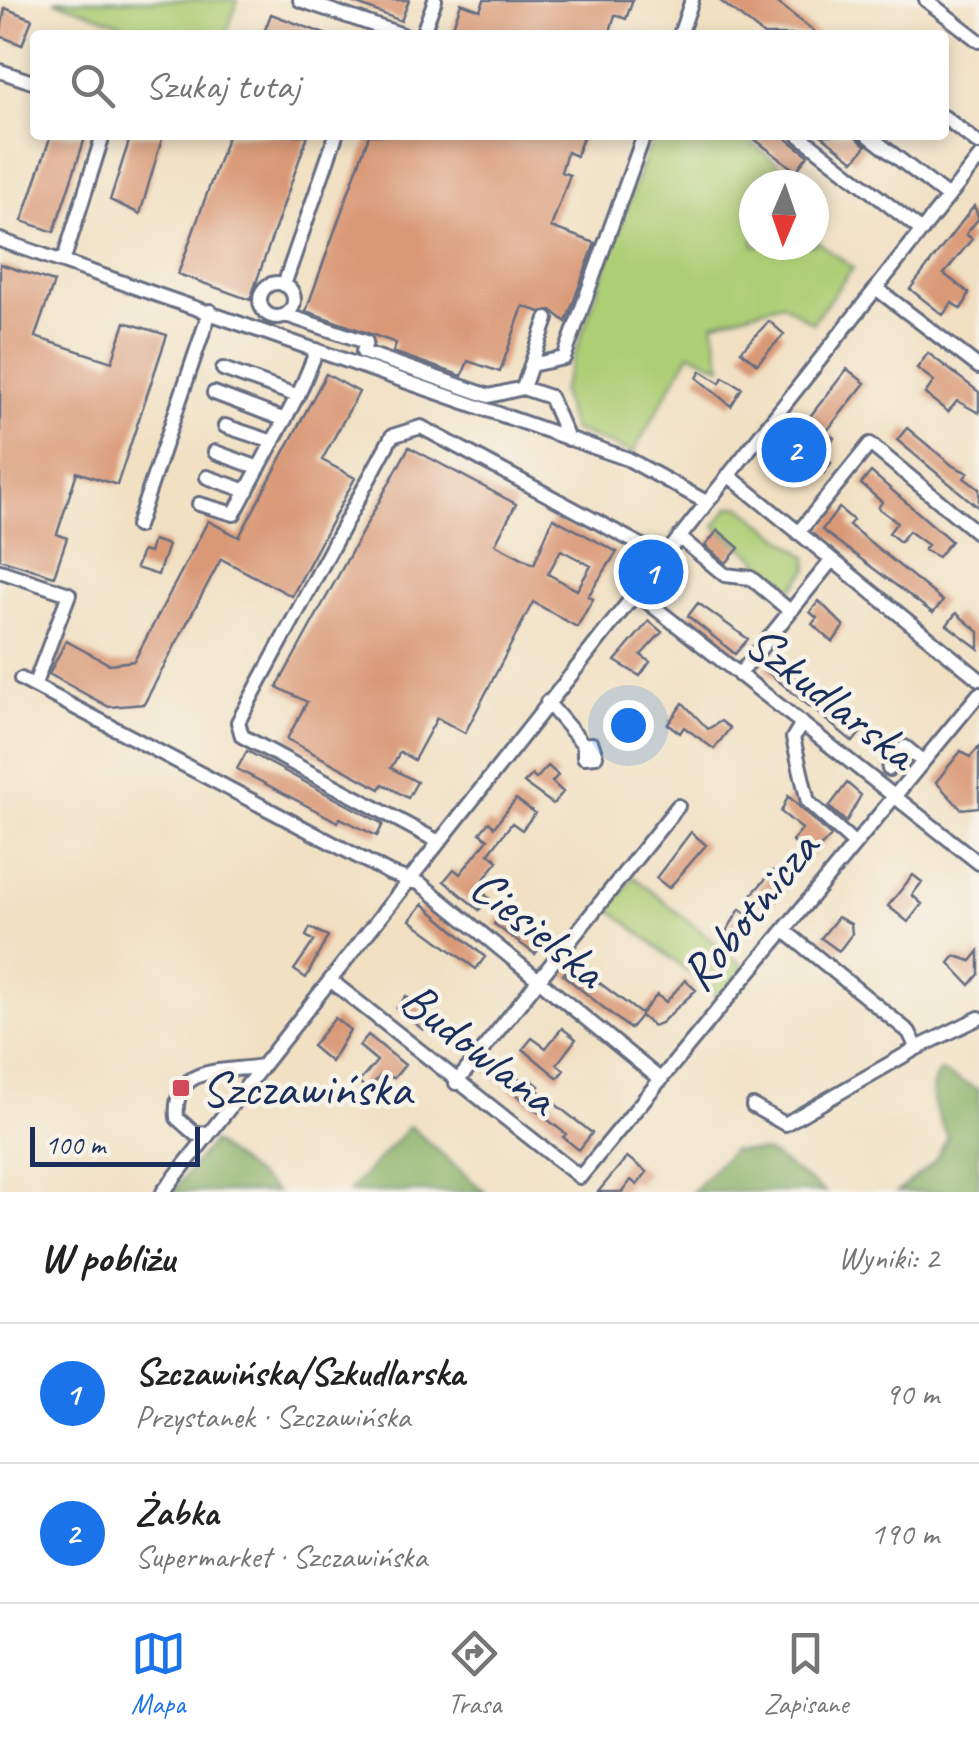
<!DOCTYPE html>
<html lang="pl">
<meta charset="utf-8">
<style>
:root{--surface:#fff;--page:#f6f6f6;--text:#222;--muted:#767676;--line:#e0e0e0;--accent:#1a73e8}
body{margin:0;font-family:Caveat,sans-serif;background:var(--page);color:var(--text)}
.compass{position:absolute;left:739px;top:170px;width:90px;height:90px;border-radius:50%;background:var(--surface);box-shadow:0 5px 15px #0003;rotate:182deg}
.scale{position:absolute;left:30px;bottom:25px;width:170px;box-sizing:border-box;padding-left:10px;border:5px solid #1b2f5e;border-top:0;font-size:28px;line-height:35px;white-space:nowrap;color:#1b2f5e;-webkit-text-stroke:8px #f7f3e8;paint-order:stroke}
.you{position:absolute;left:628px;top:725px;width:35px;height:35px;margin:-25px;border:8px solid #fff;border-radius:50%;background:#1a73e8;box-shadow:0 0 0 15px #1a73e833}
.badge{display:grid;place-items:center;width:65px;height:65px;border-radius:50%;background:var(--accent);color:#fff;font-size:32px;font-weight:700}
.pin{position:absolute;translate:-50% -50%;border:5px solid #fff;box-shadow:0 2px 10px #0006}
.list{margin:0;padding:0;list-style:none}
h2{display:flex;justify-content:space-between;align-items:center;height:130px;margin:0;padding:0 40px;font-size:42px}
h2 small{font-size:32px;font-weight:400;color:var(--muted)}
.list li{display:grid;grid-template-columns:65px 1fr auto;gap:30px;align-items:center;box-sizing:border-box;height:140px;padding:0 40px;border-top:2px solid var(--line)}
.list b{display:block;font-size:38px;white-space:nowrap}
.list p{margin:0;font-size:32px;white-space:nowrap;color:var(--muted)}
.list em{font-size:32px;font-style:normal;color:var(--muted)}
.icon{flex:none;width:55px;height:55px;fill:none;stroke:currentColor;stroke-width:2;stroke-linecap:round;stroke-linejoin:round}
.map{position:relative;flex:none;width:979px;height:1192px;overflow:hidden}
.search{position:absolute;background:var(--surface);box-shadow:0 5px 15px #0003;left:30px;right:30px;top:30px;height:110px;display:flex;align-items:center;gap:25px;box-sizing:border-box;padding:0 35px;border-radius:10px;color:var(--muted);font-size:38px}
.sheet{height:410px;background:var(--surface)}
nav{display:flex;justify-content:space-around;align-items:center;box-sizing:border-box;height:140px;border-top:2px solid var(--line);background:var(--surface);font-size:28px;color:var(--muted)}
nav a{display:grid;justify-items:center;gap:5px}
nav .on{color:var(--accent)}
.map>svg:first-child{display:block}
</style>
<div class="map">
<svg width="979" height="1192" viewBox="0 0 979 1192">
<rect width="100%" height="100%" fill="#f7f3e8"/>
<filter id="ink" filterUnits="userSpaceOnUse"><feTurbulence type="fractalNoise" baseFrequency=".01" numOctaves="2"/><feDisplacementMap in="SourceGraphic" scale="20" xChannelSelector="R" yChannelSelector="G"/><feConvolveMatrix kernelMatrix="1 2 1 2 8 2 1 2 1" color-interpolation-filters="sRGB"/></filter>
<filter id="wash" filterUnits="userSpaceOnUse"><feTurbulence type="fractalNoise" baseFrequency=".0048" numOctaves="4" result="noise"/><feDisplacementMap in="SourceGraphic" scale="40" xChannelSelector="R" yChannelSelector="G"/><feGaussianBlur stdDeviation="2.25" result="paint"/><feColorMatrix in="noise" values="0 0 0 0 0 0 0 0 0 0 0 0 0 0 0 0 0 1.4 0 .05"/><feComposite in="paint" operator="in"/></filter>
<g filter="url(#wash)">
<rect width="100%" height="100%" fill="#f1e0c2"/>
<path fill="#aece76" stroke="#647e6a" stroke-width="2.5" d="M54,0H238L226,35H153Z
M653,135H741L805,185H754V245H814V239L853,268L812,323L782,303L713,323L722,367L690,353L633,453L572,430L561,392Z
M740,506L807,557L808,569L785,598L753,572L760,561L715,526L729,507Z
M634,877L746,968L721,999L609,908Z"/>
<path fill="#8ab167" stroke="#527062" stroke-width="2.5" d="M940,1071L979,1090V1192H897L933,1163L948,1137C938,1117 923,1090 940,1071Z
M410,1126L485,1192H348Z
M212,1142L277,1192H172Z
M732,1150L767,1152L825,1192H692Z"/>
<g id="blocks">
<path fill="#d99876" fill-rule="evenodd" d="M347,0H409L401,21Z
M484,0H633L626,19L615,15L609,35H450L461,3L480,10Z
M719,0H774L819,35H764Z
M5,8L32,19L22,45L0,36Z
M271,14L325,34V35H263Z
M51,135H86L54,232L22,221Z
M131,135H163L140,214L110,200Z
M228,135H308L250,300L178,274Z
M369,135H584L576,156L567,152L561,172L570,175L551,227L595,243L566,322L551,310L540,312L523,306L500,372L468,361L462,376L393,352L396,343L306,311Z
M749,135H782L808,155L796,171Z
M821,135H854L866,146L854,161Z
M974,206L979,218L966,234L972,239L944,274L969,293L966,301L961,309L952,303L943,315L910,289Z
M0,264L54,282L35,337L112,362L125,322L167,335L117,485L77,472L57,534L67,538L54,576L0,559Z
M769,321L784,334L757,364L741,351Z
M928,353L979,392V413L957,401L948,412L925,394L934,381L917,368Z
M847,369L865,383L826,432L834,438L821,455L831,463L824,473L806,459L794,473L776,460Z
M701,371L720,383L723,377L742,388L731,406L697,378Z
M326,374L359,392L322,460L355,478L292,596L221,559L144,704L109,707L49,674L66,641L109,664L134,661L208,521L239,537Z
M907,428L953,466L968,473L964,478L979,489V508L897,440Z
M409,447L516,504L495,544L534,564L553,518L617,552L588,596L593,599L577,627L533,602L465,733L437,718L414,760L400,752L391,768L417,782L408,798L383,784L380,789L287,739L307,702L277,687ZM561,550L591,566L577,590L548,574Z
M871,472L951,541L938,557L924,550L928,545L909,531L900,542L889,533L897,522L878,508L882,502L861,484Z
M839,508L853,520L849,525L943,601L933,613L822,530Z
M718,530L739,548L726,563L705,546Z
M153,540L168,545L158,575L136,568L142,551L149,553Z
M819,601L844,626L833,642L812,624L817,618L810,612Z
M698,603L748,639L735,654L688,616Z
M956,613L979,632V649L947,625Z
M649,621L662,632L641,655L650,662L640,676L615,661Z
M775,656L864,728L853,742L765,670Z
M683,703L708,729L721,721L730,728L714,749L684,727L680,733L668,724Z
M979,747V807L961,809L936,782L961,751L970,757Z
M247,751L383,824L377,836L340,818L338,822L237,769Z
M548,766L558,775L552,782L563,792L553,804L524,783L532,775L536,779Z
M847,783L861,795L846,822L829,807Z
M788,796L831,836L811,857L792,841L802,829L781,812Z
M516,799L535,813L522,830L512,823L489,853L498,861L477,888L489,898L479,910L444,881L454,869L460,874L488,839L480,833L489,822L494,827Z
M691,832L706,845L669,888L656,878Z
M773,871L789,885L768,909L751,895Z
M913,875L922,882L912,895L922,904L908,922L888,906Z
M423,904L485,957L476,969L410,920Z
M740,909L756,921L736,944L724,935Z
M506,910L547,939L535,954L494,924Z
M838,917L851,924L852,934L839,951L821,938Z
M310,928L328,936L306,978L294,970L314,941L306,936Z
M979,951V974L970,985L949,963L955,956L971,961Z
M576,958L593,971L589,975L641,1014L657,995L666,1002L685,980L696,990L661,1023L653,1026L641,1016L630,1029L563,975Z
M406,996L432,1018L423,1030L397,1008Z
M335,1018L350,1030L331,1062L312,1046Z
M562,1028L576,1039L557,1064L564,1070L558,1078L523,1049L532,1038L546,1048Z
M368,1035L405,1065L394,1078L381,1075L368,1090L359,1082L377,1061L359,1046Z
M495,1060L520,1080H532L539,1086L536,1089L592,1133L579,1150L563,1137L566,1134L486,1071Z
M627,1157L647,1172L637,1185L631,1180L622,1192H598Z"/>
</g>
</g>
<g filter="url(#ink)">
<use href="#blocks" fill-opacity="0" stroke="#666d81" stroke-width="2.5"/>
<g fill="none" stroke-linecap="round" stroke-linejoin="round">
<defs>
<path id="minor" d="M300,0L403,35
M926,0L979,41
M422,35L435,0
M680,35L692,0
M0,71L35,83
M944,117L979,144
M799,135L922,231
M868,135L948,197
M0,240L628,459L706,502
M63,262L103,135
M260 300a17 17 0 1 1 34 0a17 17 0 1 1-34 0Z
M284,285L336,135
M877,289L979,367
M286,315L366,342L363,352L489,396L523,388L550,397L568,439
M531,365L564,358L644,135
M223,369L298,396
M523,388L547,319
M214,393L285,420
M225,426L273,442
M215,452L259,468
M728,475L979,679
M207,477L247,491
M199,504L234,514L300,391L317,350
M137,526L210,311
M798,533L870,444L979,534
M679,537L725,575L751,578L790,611
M0,571L69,594L34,686
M635,592L979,863
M739,675L831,561
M21,679L389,873L421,884L661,1080
M547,702L584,745V757L596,756L592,744L584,745
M802,723L793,738L808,802L855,844
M889,769L905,747L922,761
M439,842L242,736L238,722L392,436L421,427L663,557
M786,932L909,1032L917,1048L979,1018
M330,980L580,1177
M456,1083L678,806
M753,1106L785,1124L917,1048
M209,1133L195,1134L177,1118C172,1063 224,1073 262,1066
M580,1177L979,694
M163,1192L979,158"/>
</defs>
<use href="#minor" stroke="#666d81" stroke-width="18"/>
<use href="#minor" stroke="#fff" stroke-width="12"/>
</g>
</g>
<rect fill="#d1495b" stroke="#f7f3e8" stroke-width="4" x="171" y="1078" width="20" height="20" rx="5"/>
<g text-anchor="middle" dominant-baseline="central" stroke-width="9" stroke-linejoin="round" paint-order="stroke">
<g font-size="50" fill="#1b2f5e" stroke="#f7f3e8">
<text transform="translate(831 697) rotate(38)">Szkudlarska</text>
<text transform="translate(749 911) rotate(-51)">Robotnicza</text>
<text transform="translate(538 928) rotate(39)">Ciesielska</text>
<text transform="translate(479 1048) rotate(38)">Budowlana</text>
</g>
<g font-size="50" fill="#1b2f5e" stroke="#f7f3e8" text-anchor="start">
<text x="201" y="1088">Szczawińska</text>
</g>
</g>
</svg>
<svg class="compass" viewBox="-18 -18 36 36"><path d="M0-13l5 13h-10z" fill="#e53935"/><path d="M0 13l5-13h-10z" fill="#767676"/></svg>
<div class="scale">100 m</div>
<div class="you"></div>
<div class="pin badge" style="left:651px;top:572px">1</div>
<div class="pin badge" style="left:794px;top:450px">2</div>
<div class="search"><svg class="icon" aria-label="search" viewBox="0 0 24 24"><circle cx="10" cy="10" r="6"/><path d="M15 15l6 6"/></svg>Szukaj tutaj</div>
</div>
<section class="sheet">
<h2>W pobliżu<small>Wyniki: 2</small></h2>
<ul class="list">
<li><span class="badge">1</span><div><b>Szczawińska/Szkudlarska</b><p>Przystanek · Szczawińska</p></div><em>90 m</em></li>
<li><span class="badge">2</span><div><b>Żabka</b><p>Supermarket · Szczawińska</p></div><em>190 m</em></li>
</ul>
</section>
<nav>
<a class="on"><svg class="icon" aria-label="map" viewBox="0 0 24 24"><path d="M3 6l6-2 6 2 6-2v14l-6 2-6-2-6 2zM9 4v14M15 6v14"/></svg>Mapa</a>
<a><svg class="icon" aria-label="directions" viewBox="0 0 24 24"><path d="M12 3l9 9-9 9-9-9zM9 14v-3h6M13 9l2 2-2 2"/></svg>Trasa</a>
<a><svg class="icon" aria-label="saved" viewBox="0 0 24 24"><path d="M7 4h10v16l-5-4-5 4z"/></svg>Zapisane</a>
</nav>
